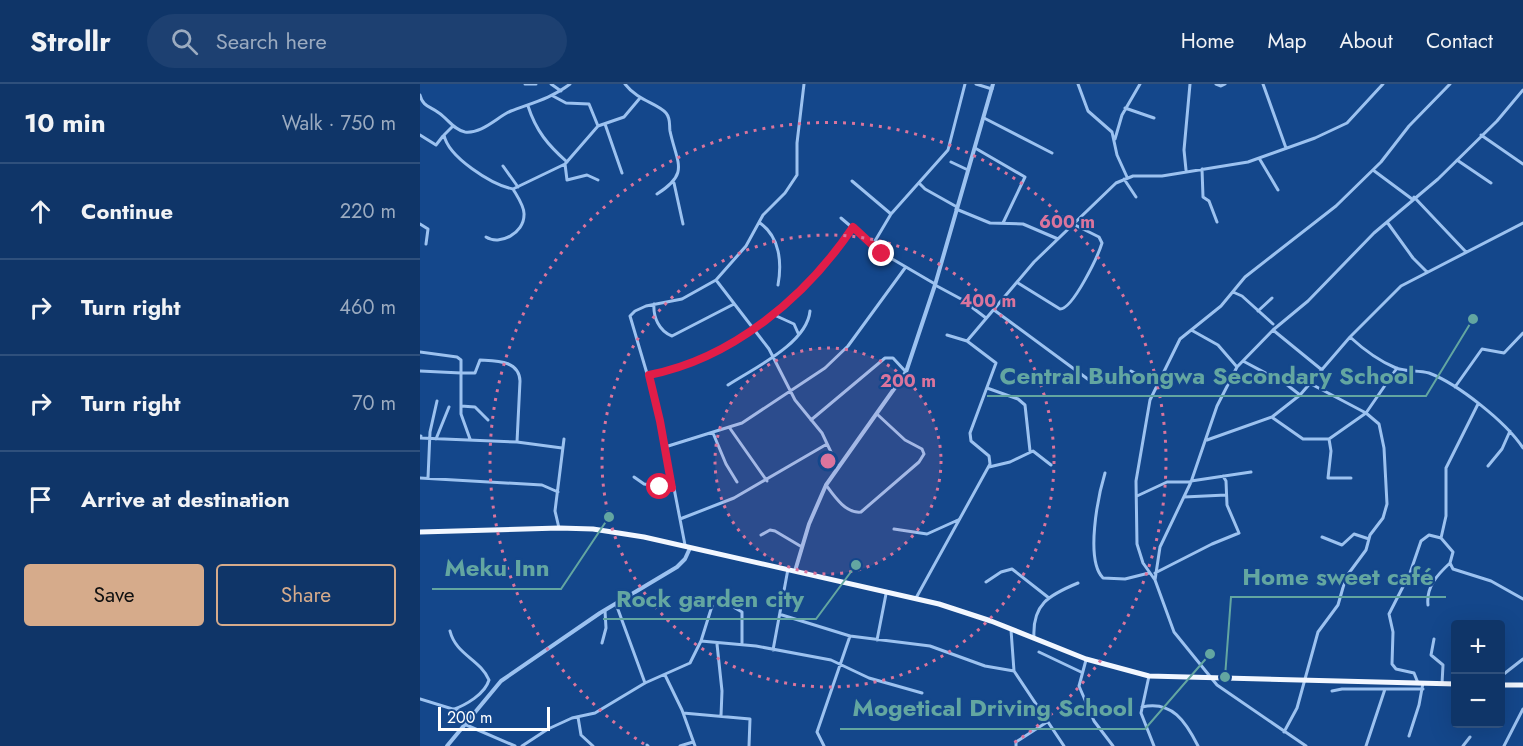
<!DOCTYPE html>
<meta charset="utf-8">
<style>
:root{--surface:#0f3568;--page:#1d4071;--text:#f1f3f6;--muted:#9babc0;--line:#2f507c;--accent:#d6ab8b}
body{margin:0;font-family:Jost,sans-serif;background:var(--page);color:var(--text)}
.controls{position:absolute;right:18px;bottom:18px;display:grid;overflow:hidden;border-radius:6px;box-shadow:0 6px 24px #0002}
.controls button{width:54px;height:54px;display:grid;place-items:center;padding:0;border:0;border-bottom:2px solid var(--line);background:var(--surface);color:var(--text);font:30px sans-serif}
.scale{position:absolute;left:18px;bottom:15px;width:112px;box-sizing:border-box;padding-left:6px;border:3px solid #fff;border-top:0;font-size:16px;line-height:21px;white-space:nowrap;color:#fff;-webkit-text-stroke:4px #14478b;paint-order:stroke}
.stop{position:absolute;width:18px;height:18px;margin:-14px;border:4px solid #e11d48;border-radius:50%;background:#fff}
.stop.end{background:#e11d48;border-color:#fff;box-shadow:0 2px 6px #0008}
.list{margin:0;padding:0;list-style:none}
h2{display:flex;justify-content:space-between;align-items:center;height:78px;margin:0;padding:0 24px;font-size:26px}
h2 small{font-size:20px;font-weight:400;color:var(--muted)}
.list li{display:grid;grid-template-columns:39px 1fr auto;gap:18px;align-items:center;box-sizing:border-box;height:96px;padding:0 24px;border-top:2px solid var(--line)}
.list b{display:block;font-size:22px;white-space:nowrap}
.list em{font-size:20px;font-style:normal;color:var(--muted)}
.actions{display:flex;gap:12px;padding:18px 24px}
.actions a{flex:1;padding:14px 0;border:2px solid var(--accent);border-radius:6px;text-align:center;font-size:21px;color:var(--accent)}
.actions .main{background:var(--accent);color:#111}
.icon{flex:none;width:33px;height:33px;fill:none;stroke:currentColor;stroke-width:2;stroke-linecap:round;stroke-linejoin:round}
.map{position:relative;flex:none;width:1103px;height:662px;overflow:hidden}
header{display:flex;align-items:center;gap:36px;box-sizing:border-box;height:84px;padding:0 30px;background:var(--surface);border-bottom:2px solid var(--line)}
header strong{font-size:28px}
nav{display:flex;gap:33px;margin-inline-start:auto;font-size:21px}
.search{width:420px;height:54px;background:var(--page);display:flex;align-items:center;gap:15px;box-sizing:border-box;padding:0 21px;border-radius:33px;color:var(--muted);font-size:22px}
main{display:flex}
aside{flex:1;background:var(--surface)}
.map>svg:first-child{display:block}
</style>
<header>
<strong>Strollr</strong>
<div class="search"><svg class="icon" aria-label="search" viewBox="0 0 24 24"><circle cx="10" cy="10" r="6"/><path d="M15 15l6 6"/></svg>Search here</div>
<nav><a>Home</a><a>Map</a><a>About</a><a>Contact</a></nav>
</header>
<main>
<aside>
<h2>10 min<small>Walk · 750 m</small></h2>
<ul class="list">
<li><svg class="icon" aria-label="ahead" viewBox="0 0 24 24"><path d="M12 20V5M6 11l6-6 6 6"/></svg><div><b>Continue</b></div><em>220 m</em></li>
<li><svg class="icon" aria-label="right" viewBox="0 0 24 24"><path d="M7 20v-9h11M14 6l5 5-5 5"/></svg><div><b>Turn right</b></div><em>460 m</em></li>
<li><svg class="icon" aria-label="right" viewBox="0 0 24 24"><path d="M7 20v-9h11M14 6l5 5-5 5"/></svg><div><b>Turn right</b></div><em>70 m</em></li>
<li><svg class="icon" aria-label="arrive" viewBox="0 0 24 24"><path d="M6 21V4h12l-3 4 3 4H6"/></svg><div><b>Arrive at destination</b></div></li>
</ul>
<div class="actions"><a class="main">Save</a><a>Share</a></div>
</aside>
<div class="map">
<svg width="1103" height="662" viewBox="0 0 1103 662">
<rect width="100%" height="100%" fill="#14478b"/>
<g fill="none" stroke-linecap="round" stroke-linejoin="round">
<path stroke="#9cc2f0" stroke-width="3" d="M105,0H116
M131,0L141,7
M205,0C218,17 237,19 246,29C251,35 249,41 250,47C257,80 270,89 237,110
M556,0L572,5
M658,0L668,27L692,48L697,71L707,93
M796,0L801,2L805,0
M843,0L866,64
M0,11C3,23 10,22 19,29C28,35 34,46 45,48C62,50 77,33 91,27C112,19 132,14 150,0
M133,12L146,19L169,20L178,42
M108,22C116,47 128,61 147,78
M705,24L734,34
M564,34L632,69
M185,40L202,89
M33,42L24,51C28,73 72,101 93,105L145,80L178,42L204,33L220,14
M0,51L16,61L23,52
M1061,51L1103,80
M695,55L702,31L720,0
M555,64L605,93L583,139
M839,74L858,106
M1037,76L1071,99
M531,78L548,86
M145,80L147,96L167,91L178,96
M83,82L98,103
M782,85L783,113L789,117L797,138
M766,86L764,66L770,0
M953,86L992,115
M704,95L716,113
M432,97L471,130
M254,99L263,140
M500,100L505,105L537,123
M994,113L1046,168
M536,125L570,139L603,140L638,155
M421,134L462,169L515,200
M967,138L993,174L1007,188
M340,139C360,153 362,179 358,201
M0,140L8,145L6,160
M66,153C80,162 104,149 104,131C105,123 97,112 93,105
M452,162L471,130L528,66L545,0
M296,196L349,265L375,316L402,349L418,383
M598,199L640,225C653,225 678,172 682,159L679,153L653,140
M515,201L541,215L566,234
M813,208L822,212L853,240
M234,220C233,233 239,247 252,252L314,220
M574,226L669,296L676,299L683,298
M838,227L852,214
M352,230L374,240L378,249
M853,246L902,286
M773,247L798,261L817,283
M527,251L547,257
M930,253C943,265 959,277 976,284C986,288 998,286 1009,289C1038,300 1086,338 1103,364
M0,268L37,273L41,276V289H55L60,276C76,277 99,276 100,297L97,358
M823,277L866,300L880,311
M0,287L41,289V330L50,355
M711,287L736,300
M229,291C313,274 386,214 433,143
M308,301C332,285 387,260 390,227
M1035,303L1062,265L1084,269L1103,249
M567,304L598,315L605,321L610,367
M1058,320L1026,384V432L1021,454L1033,468L1030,479L1033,485L1071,497L1103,515
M41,322L55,323L68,336
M853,334L883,355H909L946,329L977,284
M391,336L465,274H473L486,288
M309,343L347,397
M293,349L306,380L317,398
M0,352H1
M0,354L97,358L142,364
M16,355L29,323
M909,355L911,367L908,394H931
M787,356L852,333L880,311L930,253L981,202L1103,139
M245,363L322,339L405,284L428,262L485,184
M1068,382L1082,365L1090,347
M569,383L590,378L613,367L631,381
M685,389C678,412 665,476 683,494L705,495L729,489
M214,393L224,400L252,404
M0,394L122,401L138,408
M8,394L10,348L17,317
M771,397L831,388
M406,401C414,412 426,430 441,428L499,378L504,370L502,365L485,356L458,331
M717,412L747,398H771
M764,413L806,411
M260,435L314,414L407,360
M139,444L135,427L144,355
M474,445L507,450L538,436
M341,451L350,446L355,447L382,463
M902,453L922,461L934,450L949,455
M265,461L241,337L210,232L215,227L226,222L262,215L296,196L326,162L343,131L365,109L377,91V59L384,0
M735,489L792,460L819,449L807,421L806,397L803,392
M735,496L723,479L717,460L716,397L730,316L760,255L801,222L825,193L916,122L961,78L989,42L1030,0
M566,498L581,488L592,485L629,514
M496,514L570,380L569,372L551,357L550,349L576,279L547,257L614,178L696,99L713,92H742L828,78L895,54L927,39L963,0
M196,520L225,599
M1008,521C1006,503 1017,491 1030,479
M315,524L322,528V560
M362,531L430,552L510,562L565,582L594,587
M591,546L594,587L644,662
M30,547C36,571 60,575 69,596C65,610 46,621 32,626
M614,554C612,520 629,511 658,499
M1014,555L1011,571L1023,581L1022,600
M457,556L466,510
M281,557L336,562L411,576L449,594L502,609
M182,559L186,544L185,527
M297,560L302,607L301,632
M353,566L368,485
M619,568L661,588
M666,576L659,602L674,637L693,662
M245,591L262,626L275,662
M729,592L721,629L734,662
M1080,593L1103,575
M998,599L994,589L976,585L972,580L973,548L969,530L990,489L1001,457L1009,451L1021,454
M912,607L922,605H1003
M0,615L52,631
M722,623C752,616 766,638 778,662
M263,629L330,635L329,662
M158,633L161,651L173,662
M44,640L95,662
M864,648L877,624L898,548L918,521L926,493L946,466L950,451L963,434L967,420L964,364L959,340L946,329L891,300
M989,652L999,621L1003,599
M227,661L228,662
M102,662L128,645L152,634L175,629L225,599L270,579L281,557L292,522
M260,662L273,658
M404,662L397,648L430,552
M596,662V658L627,638
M886,662L797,601L754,548L735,496L740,463L771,398L797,322L817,283L853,246L888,217L954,149L1018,95L1077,37L1103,6
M946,662L965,605
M1043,662L1050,653
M1084,662L1103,625"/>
<path stroke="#9cc2f0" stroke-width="4" d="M375,487L389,440L406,401L486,288L515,201L573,0
M27,662L81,597L180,529L257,483L265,475L270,464"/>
<path stroke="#f2f7ff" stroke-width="5" d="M0,448L139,444L173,445L224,453L519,520L571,537L666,575L729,592L1036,600
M1080,601H1103"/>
</g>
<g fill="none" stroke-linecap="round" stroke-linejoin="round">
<path stroke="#e11d48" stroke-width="8" d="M240,403L252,404L240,337L229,291C312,275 386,213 433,143L462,170"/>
</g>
<circle cx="408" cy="377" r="113" fill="#da749d" fill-opacity=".12"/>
<g fill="none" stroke="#da749d" stroke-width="3" stroke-dasharray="3 6">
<circle cx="408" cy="377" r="113"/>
<circle cx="408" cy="377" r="226"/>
<path d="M224 660A338 338 0 1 1 592 660"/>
</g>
<circle cx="408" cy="377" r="9" fill="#da749d" stroke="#14478b" stroke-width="3"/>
<g font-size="18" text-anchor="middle" font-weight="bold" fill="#da749d" stroke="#14478b" stroke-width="4.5" stroke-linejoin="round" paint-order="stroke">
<text x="647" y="144">600 m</text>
<text x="568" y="223">400 m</text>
<text x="488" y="303">200 m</text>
</g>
<path fill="none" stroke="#63a6a1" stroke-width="2" d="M1053 235L1006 312H567M189 433L141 505H12M805 593L811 513H1026M436 481L396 535H183M790 570L725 645H420"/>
<g fill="#63a6a1" stroke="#14478b" stroke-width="2">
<circle cx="1053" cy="235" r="6"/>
<circle cx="189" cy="433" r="6"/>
<circle cx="805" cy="593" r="6"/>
<circle cx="436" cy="481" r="6"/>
<circle cx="790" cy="570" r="6"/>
</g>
<g font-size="24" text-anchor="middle" font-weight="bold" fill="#63a6a1" stroke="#14478b" stroke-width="4.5" stroke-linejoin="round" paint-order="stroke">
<text x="787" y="300">Central Buhongwa Secondary School</text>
<text x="77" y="492">Meku Inn</text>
<text x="918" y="501">Home sweet café</text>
<text x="290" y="523">Rock garden city</text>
<text x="573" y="632">Mogetical Driving School</text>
</g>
</svg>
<div class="controls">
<button>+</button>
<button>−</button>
</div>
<div class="scale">200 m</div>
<div class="stop" style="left:240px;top:403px"></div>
<div class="stop end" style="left:462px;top:170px"></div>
</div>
</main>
